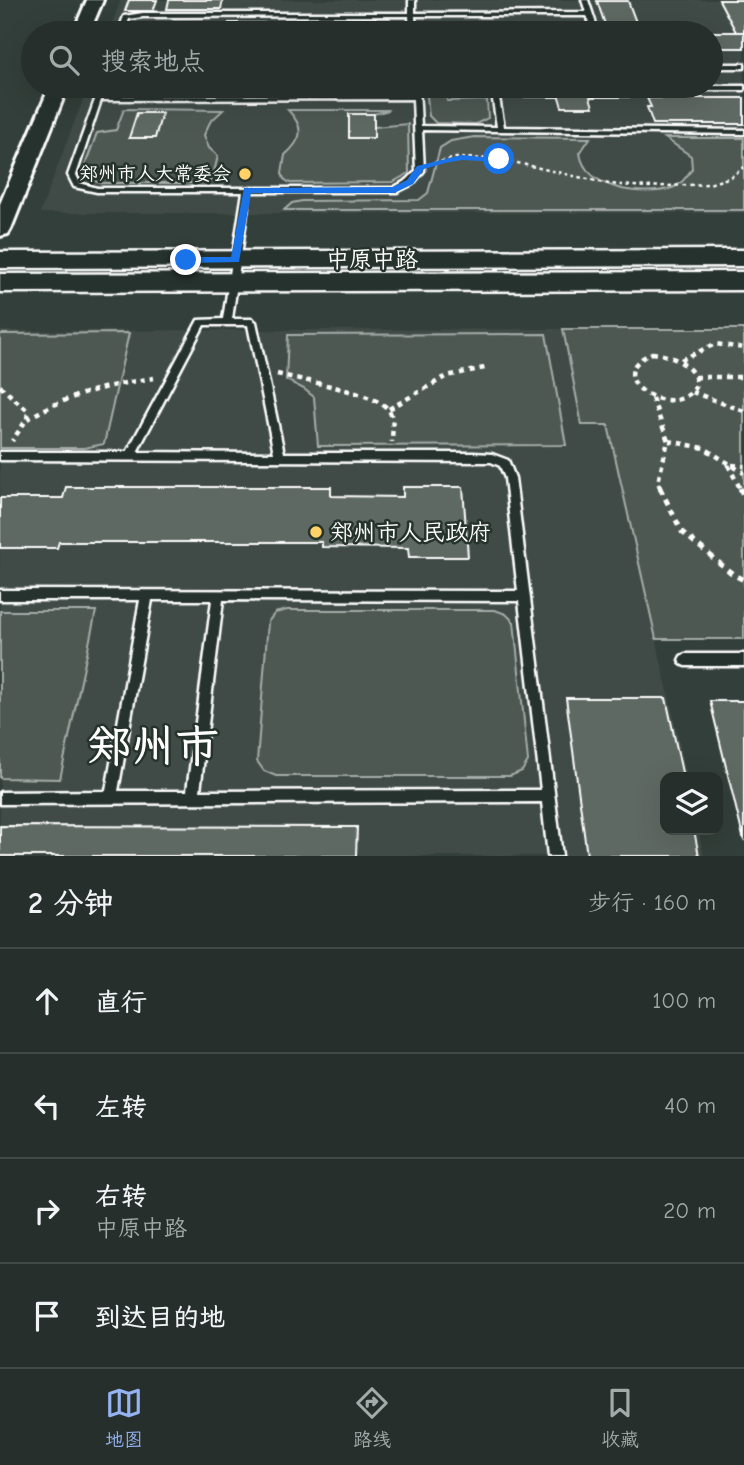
<!DOCTYPE html>
<html lang="zh">
<meta charset="utf-8">
<style>
:root{--surface:#262f2c;--page:#323b38;--text:#f1f3f6;--muted:#a4a9a9;--line:#424a48;--accent:#95b2f1}
body{margin:0;font-family:"Comic Neue","LXGW WenKai TC",sans-serif;background:var(--page);color:var(--text)}
.controls{position:absolute;right:21px;bottom:21px;display:grid;overflow:hidden;border-radius:14px;box-shadow:0 7px 28px #0002}
.controls button{width:63px;height:63px;display:grid;place-items:center;padding:0;border:0;border-bottom:2px solid var(--line);background:var(--surface);color:var(--text);font:35px sans-serif}
.stop{position:absolute;width:21px;height:21px;margin:-16px;border:5px solid #1a73e8;border-radius:50%;background:#fff}
.stop.end{background:#1a73e8;border-color:#fff;box-shadow:0 2px 7px #0008}
.list{margin:0;padding:0;list-style:none}
h2{display:flex;justify-content:space-between;align-items:center;height:91px;margin:0;padding:0 28px;font-size:30px}
h2 small{font-size:23px;font-weight:400;color:var(--muted)}
.list li{display:grid;grid-template-columns:46px 1fr auto;gap:21px;align-items:center;box-sizing:border-box;height:105px;padding:0 28px;border-top:2px solid var(--line)}
.list b{display:block;font-size:26px;white-space:nowrap}
.list p{margin:0;font-size:23px;white-space:nowrap;color:var(--muted)}
.list em{font-size:23px;font-style:normal;color:var(--muted)}
.icon{flex:none;width:38px;height:38px;fill:none;stroke:currentColor;stroke-width:2;stroke-linecap:round;stroke-linejoin:round}
.map{position:relative;flex:none;width:744px;height:856px;overflow:hidden}
.search{position:absolute;background:var(--surface);box-shadow:0 7px 28px #0002;left:21px;right:21px;top:21px;height:77px;display:flex;align-items:center;gap:18px;box-sizing:border-box;padding:0 24px;border-radius:38px;color:var(--muted);font-size:26px}
.sheet{height:511px;background:var(--surface)}
nav{display:flex;justify-content:space-around;align-items:center;box-sizing:border-box;height:98px;border-top:2px solid var(--line);background:var(--surface);font-size:19px;color:var(--muted)}
nav a{display:grid;justify-items:center;gap:4px}
nav .on{color:var(--accent)}
.map>svg:first-child{display:block}
</style>
<div class="map">
<svg width="744" height="856" viewBox="0 0 744 856">
<rect width="100%" height="100%" fill="#333f3a"/>
<filter id="ink" filterUnits="userSpaceOnUse"><feTurbulence type="fractalNoise" baseFrequency=".0143" numOctaves="2"/><feDisplacementMap in="SourceGraphic" scale="14" xChannelSelector="R" yChannelSelector="G"/><feConvolveMatrix kernelMatrix="1 2 1 2 8 2 1 2 1" color-interpolation-filters="sRGB"/></filter>
<g filter="url(#ink)">
<path fill="#404c47" d="M121,0H744V213H40L88,86H711V33H108Z
M563,329L582,425H608L687,777H665V830H698L704,856H0V331Z"/>
<path fill="#4d5853" stroke="#a6aca9" stroke-width="2" d="M426,86H450L446,90L447,101L487,100L488,118L476,124L436,123L429,116Z
M124,109L223,110L210,122L204,135L209,148L218,156L212,180L204,183H100L87,178L84,168L97,133L116,130Z
M288,110H389L374,114H350L349,137L374,127L408,124L409,173L393,182L290,183L284,179L282,173L285,155C303,139 305,128 288,110Z
M474,137L590,138L580,153C585,190 644,197 672,188C681,185 687,176 692,169L691,156L665,138H744V210H284L292,203L302,201L419,200L428,193L440,148L451,141Z
M563,329H744V639H656L608,425H582Z
M129,333L104,444L84,448H0V334Z
M546,334L566,445L318,446L314,397L304,389L286,380L288,335Z
M287,610H495L506,614L514,622L528,761L522,771L510,776H276L264,771L257,761L268,622L275,613Z
M0,611H96L60,779L0,778Z"/>
<path fill="#5f6964" stroke="#fff" stroke-width="2" d="M129,0H157L153,11H125Z
M169,0H223L221,9H167Z
M719,0H744V32H736Z
M597,1H628L640,33H608Z
M229,23H307L306,30H320V33H213L214,30H228Z
M381,27H400V33H381Z
M136,28H159L157,33H135Z
M642,32H744V48H711V33Z
M508,86H652L654,91L640,90L642,97H590L593,107H562L559,97H510Z
M647,98H744V124H653L647,107H651Z
M137,113H162L155,138H129Z
M349,114H374V138H349Z
M66,487H331V496L403,497V487H463L468,557H409L408,548L322,547V542H59L57,548H0V498H63Z
M566,698H666L683,777H665V830H694L699,856H587Z
M710,701H744V841Z
M0,826L357,827L356,856H0Z"/>
<g fill="none" stroke-linecap="round" stroke-linejoin="round">
<defs>
<path id="lane" d="M409,0H415V13L586,12L582,0H588L599,33H593L587,16H415L416,33H410L409,16L143,17L129,19L124,33H118L124,16L143,13H409Z
M711,64H744V68H711Z
M100,86H106L103,96L411,95L402,86H409L413,90V86H419L421,126L497,127L491,86H497L504,127L744,130V134L422,130L424,171L413,184L397,192H250L232,319H252L256,322L284,453H473L492,454L508,460L515,478L562,856H548L542,802L0,804V792L106,791L140,600H0V590L518,591L505,478L500,466L491,462L0,460V452H127L198,320L223,319L243,192H97L74,187L68,175ZM413,99L416,171L407,180L393,188H97L80,183L76,175L101,100ZM204,325H248L274,453L137,452ZM152,600H212L187,791H118ZM223,600L519,601L541,790L200,791Z
M675,86H744V90H679L677,89Z
M685,654H744V666H685L681,664L679,660L681,656Z"/>
<path id="secondary" d="M87,0H103L89,33H73Z
M50,86H68L11,229L8,234L0,236V204Z"/>
<path id="primary" d="M744,250V266L0,268V252Z
M744,272V290L0,292V274Z"/>
</defs>
<use href="#lane" stroke="#fff" stroke-width="5"/>
<use href="#secondary" stroke="#fff" stroke-width="6"/>
<use href="#primary" stroke="#fff" stroke-width="5"/>
<path stroke="#fff" stroke-width="2.5" stroke-dasharray="3.5 3.5" stroke-linecap="butt" d="M434,163L456,158L500,159L609,184L646,187L709,184L731,177L744,167"/>
<path stroke="#fff" stroke-width="4.5" stroke-dasharray="5 5" stroke-linecap="butt" d="M652,353C671,355 692,364 697,383C680,426 594,378 652,353Z
M681,360L715,344L744,348
M277,374C301,380 373,392 388,409C395,418 392,432 392,442
M695,377H744
M0,386L28,411L27,419L12,441
M692,392L744,411
M652,398L668,441L658,482L661,490
M389,409L447,376L489,367
M27,419C67,395 108,385 154,378
M669,441L704,448L744,473
M728,465L741,490
M732,465L744,466"/>
<path stroke="#fff" stroke-width="5" stroke-dasharray="6 6" stroke-linecap="butt" d="M660,488L682,532L734,575L744,580
M740,488L744,497"/>
<use href="#lane" fill="#26332d" fill-rule="evenodd"/>
<use href="#secondary" fill="#26332d" fill-rule="evenodd"/>
<use href="#primary" fill="#26332d" fill-rule="evenodd"/>
</g>
</g>
<path fill="#1a73e8" d="M462,155L503,159L499,162L462,160L445,163L424,169L413,184L394,193H251L239,262L186,263L181,260L186,257H231L244,188L393,187L407,180L417,166Z"/>
<g fill="#ffd166" stroke="#26332d" stroke-width="2.5">
<circle cx="245" cy="174" r="7"/>
<circle cx="316" cy="532" r="7"/>
</g>
<g text-anchor="middle" dominant-baseline="central" stroke-width="5" stroke-linejoin="round" paint-order="stroke">
<g font-size="19" fill="#fff" stroke="#26332d" text-anchor="end">
<text x="231" y="174">郑州市人大常委会</text>
</g>
<g font-size="23" fill="#fff" stroke="#26332d">
<text x="372" y="259">中原中路</text>
</g>
<g font-size="23" fill="#fff" stroke="#26332d" text-anchor="start">
<text x="330" y="532">郑州市人民政府</text>
</g>
<g font-size="44" font-weight="bold" fill="#fff" stroke="#26332d">
<text x="153" y="746">郑州市</text>
</g>
</g>
</svg>
<div class="controls">
<button><svg class="icon" aria-label="layers" viewBox="0 0 24 24"><path d="M12 4l9 5-9 5-9-5zM3 14l9 5 9-5"/></svg></button>
</div>
<div class="stop" style="left:499px;top:159px"></div>
<div class="stop end" style="left:186px;top:260px"></div>
<div class="search"><svg class="icon" aria-label="search" viewBox="0 0 24 24"><circle cx="10" cy="10" r="6"/><path d="M15 15l6 6"/></svg>搜索地点</div>
</div>
<section class="sheet">
<h2>2 分钟<small>步行 · 160 m</small></h2>
<ul class="list">
<li><svg class="icon" aria-label="ahead" viewBox="0 0 24 24"><path d="M12 20V5M6 11l6-6 6 6"/></svg><div><b>直行</b></div><em>100 m</em></li>
<li><svg class="icon" aria-label="left" viewBox="0 0 24 24"><path d="M17 20v-9H6M10 6l-5 5 5 5"/></svg><div><b>左转</b></div><em>40 m</em></li>
<li><svg class="icon" aria-label="right" viewBox="0 0 24 24"><path d="M7 20v-9h11M14 6l5 5-5 5"/></svg><div><b>右转</b><p>中原中路</p></div><em>20 m</em></li>
<li><svg class="icon" aria-label="arrive" viewBox="0 0 24 24"><path d="M6 21V4h12l-3 4 3 4H6"/></svg><div><b>到达目的地</b></div></li>
</ul>
</section>
<nav>
<a class="on"><svg class="icon" aria-label="map" viewBox="0 0 24 24"><path d="M3 6l6-2 6 2 6-2v14l-6 2-6-2-6 2zM9 4v14M15 6v14"/></svg>地图</a>
<a><svg class="icon" aria-label="directions" viewBox="0 0 24 24"><path d="M12 3l9 9-9 9-9-9zM9 14v-3h6M13 9l2 2-2 2"/></svg>路线</a>
<a><svg class="icon" aria-label="saved" viewBox="0 0 24 24"><path d="M7 4h10v16l-5-4-5 4z"/></svg>收藏</a>
</nav>
